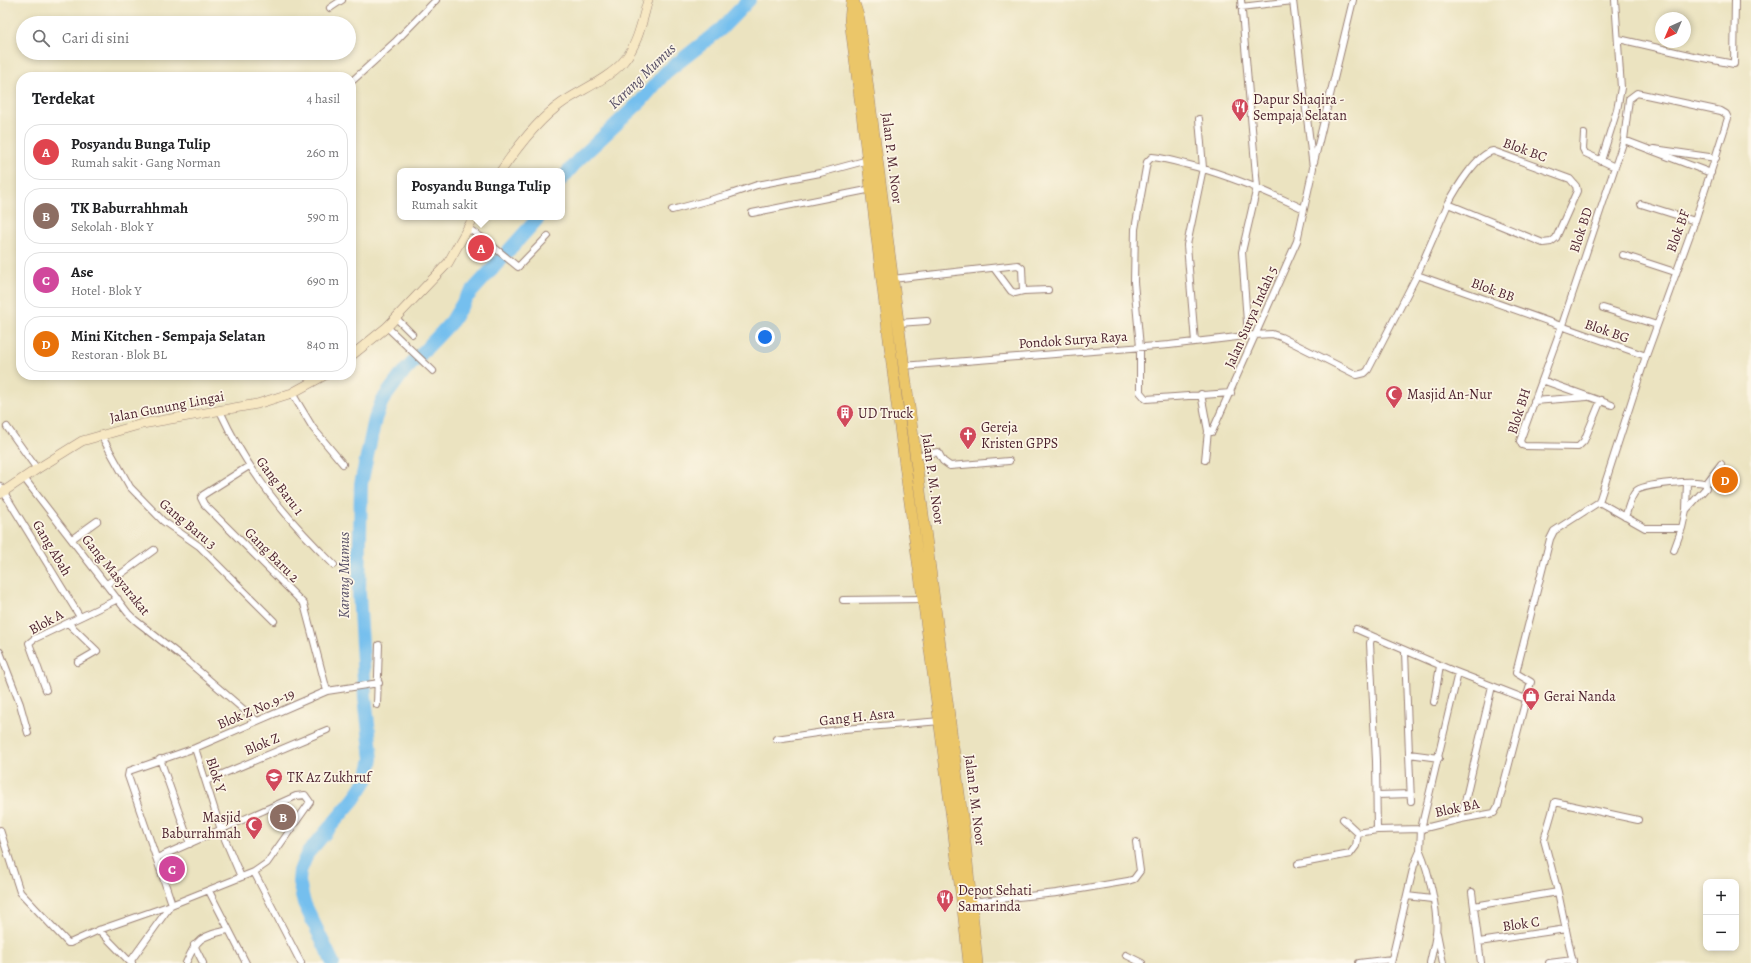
<!DOCTYPE html>
<html lang="id">
<meta charset="utf-8">
<style>
:root{--surface:#fff;--page:#f2f2f2;--text:#202124;--muted:#757577;--line:#e0e0e0;--accent:#7c3aed}
body{margin:0;font-family:Alegreya,serif;background:var(--page);color:var(--text)}
.controls{position:absolute;right:12px;bottom:12px;display:grid;overflow:hidden;border-radius:8px;box-shadow:0 2px 6px #0003}
.controls button{width:36px;height:36px;display:grid;place-items:center;padding:0;border:0;border-bottom:1px solid var(--line);background:var(--surface);color:var(--text);font:20px sans-serif}
.compass{position:absolute;left:1655px;top:12px;width:36px;height:36px;border-radius:50%;background:var(--surface);box-shadow:0 2px 6px #0003;rotate:224deg}
.you{position:absolute;left:765px;top:337px;width:14px;height:14px;margin:-10px;border:3px solid #fff;border-radius:50%;background:#1a73e8;box-shadow:0 0 0 6px #1a73e833}
.badge{display:grid;place-items:center;width:26px;height:26px;border-radius:50%;background:var(--accent);color:#fff;font-size:13px;font-weight:700}
.pin{position:absolute;translate:-50% -50%;border:2px solid #fff;box-shadow:0 1px 4px #0006}
.popup{position:absolute;left:397px;top:168px;width:168px;height:52px;box-sizing:border-box;display:grid;place-content:center;border-radius:8px;background:var(--surface);filter:drop-shadow(0 1px 3px #0005);font-size:13px;white-space:nowrap;color:var(--muted)}
.popup b{font-size:15px;color:var(--text)}
.popup::after{content:'';position:absolute;left:50%;top:100%;margin-left:-8px;border:8px solid transparent;border-top-color:var(--surface)}
.list{margin:0;padding:0;list-style:none}
h2{display:flex;justify-content:space-between;align-items:center;height:52px;margin:0;padding:0 16px;font-size:17px}
h2 small{font-size:13px;font-weight:400;color:var(--muted)}
.list li{display:grid;grid-template-columns:26px 1fr auto;gap:12px;align-items:center;box-sizing:border-box;height:56px;margin:0 8px 8px;padding:0 8px;border:1px solid var(--line);border-radius:16px}
.list b{display:block;font-size:15px;white-space:nowrap}
.list p{margin:0;font-size:13px;white-space:nowrap;color:var(--muted)}
.list em{font-size:13px;font-style:normal;color:var(--muted)}
.icon{flex:none;width:22px;height:22px;fill:none;stroke:currentColor;stroke-width:2;stroke-linecap:round;stroke-linejoin:round}
.map{position:relative;flex:none;width:1751px;height:963px;overflow:hidden}
.search{position:absolute;background:var(--surface);box-shadow:0 2px 6px #0003;left:16px;top:16px;width:340px;height:44px;display:flex;align-items:center;gap:10px;box-sizing:border-box;padding:0 14px;border-radius:22px;color:var(--muted);font-size:15px}
.panel{position:absolute;background:var(--surface);box-shadow:0 2px 6px #0003;left:16px;top:72px;width:340px;height:308px;border-radius:16px}
.map>svg:first-child{display:block}
</style>
<div class="map">
<svg width="1751" height="963" viewBox="0 0 1751 963">
<rect width="100%" height="100%" fill="#fcf5e5"/>
<filter id="ink" filterUnits="userSpaceOnUse"><feTurbulence type="fractalNoise" baseFrequency=".025" numOctaves="2"/><feDisplacementMap in="SourceGraphic" scale="8" xChannelSelector="R" yChannelSelector="G"/><feConvolveMatrix kernelMatrix="1 2 1 2 8 2 1 2 1" color-interpolation-filters="sRGB"/></filter>
<filter id="wash" filterUnits="userSpaceOnUse"><feTurbulence type="fractalNoise" baseFrequency=".012" numOctaves="4" result="noise"/><feDisplacementMap in="SourceGraphic" scale="16" xChannelSelector="R" yChannelSelector="G"/><feGaussianBlur stdDeviation="0.9" result="paint"/><feColorMatrix in="noise" values="0 0 0 0 0 0 0 0 0 0 0 0 0 0 0 0 0 1.4 0 .05"/><feComposite in="paint" operator="in"/></filter>
<g filter="url(#wash)">
<rect width="100%" height="100%" fill="#ebe3c0"/>
<g fill="none" stroke-linecap="round" stroke-linejoin="round">
<path stroke="#75bfee" stroke-width="14" d="M562,179L578,160L641,101L666,72L721,29L749,0
M333,963L304,903L299,882L300,871L307,854L354,799L367,779L372,759L365,697L359,593L361,484L375,419L382,401L402,374L442,332L452,321L466,298L539,217"/>
</g>
</g>
<g filter="url(#ink)">
<g fill="none" stroke-linecap="round" stroke-linejoin="round">
<defs>
<path id="street" d="M1241,0L1257,187L1242,252L1248,336
M330,8L342,0
M1619,39L1693,56L1734,64L1735,0
M351,82L395,42L436,0
M1584,134L1583,149L1585,153L1615,167
M1624,140L1711,173
M1654,149L1716,158
M1493,151L1570,179L1576,186L1577,191L1556,238L1551,242L1543,243L1448,204C1456,189 1477,154 1493,151Z
M1601,161L1617,110L1621,88L1615,0
M1314,162L1353,0
M1641,204L1695,221
M672,210L728,195L757,185L820,173L868,160
M752,213L872,189
M469,229L484,239L518,267L548,236
M1623,255L1675,272
M994,268L1011,291L1015,293L1023,291
M1417,275L1646,356
M892,279L1018,265L1022,268L1023,291L1048,290
M1603,308L1657,325
M396,318L412,334
M898,323L927,321
M387,327L433,371
M1195,342L1187,245L1203,168L1199,119
M902,366L1169,345L1254,335L1272,334L1281,337L1357,375L1365,373L1368,370L1417,275L1448,204
M1542,380L1612,405
M292,393L313,428L343,464
M1231,393L1146,399L1140,392V347L1134,282L1135,229L1147,162L1152,157C1163,158 1174,161 1185,164C1227,174 1266,191 1304,209
M1201,394L1208,431L1212,432L1297,241L1313,168L1293,1L1241,7
M1534,401L1587,397
M220,411C249,474 285,517 334,565
M7,427L37,469
M101,435L130,487L163,521L199,546L274,621
M915,456L938,452L943,461L950,466L1009,461
M1205,460L1208,431
M249,466L203,495L201,498L204,504L304,604L327,691
M24,478L128,613L135,620L186,660L257,721
M0,486L80,617
M1599,502L1645,528H1682L1686,510L1706,488V484L1721,464
M1686,510L1687,482
M1625,517C1628,510 1630,497 1636,491C1643,484 1697,479 1706,484
M72,539L97,521
M1674,550L1682,528
M107,584L154,550
M843,600L924,599
M68,623L97,651L78,662
M1356,629L1372,636
M1372,636L1451,670L1526,699L1498,806L1494,813L1461,819L1421,829L1377,830L1376,761L1370,643Z
M0,652L20,704L28,733
M1405,652L1409,754L1439,758
M46,690L29,643L34,639L118,599
M1526,699L1531,682L1516,673L1550,539L1554,531L1599,502L1646,356L1695,221L1728,118L1726,114L1721,111L1637,93L1629,99L1624,140L1561,328L1520,441L1522,445L1525,446L1578,447L1584,441L1601,400
M1434,702L1440,666
M377,705L379,645
M776,739L844,729L941,721
M195,748L221,830L241,877
M1409,754L1411,801
M160,759L190,844
M206,781L327,730
M1377,795L1411,794
M1343,819L1358,833
M1461,819L1492,686
M0,830L20,892L68,943H70L99,930L171,905
M1420,851C1428,869 1439,914 1436,933C1435,943 1432,953 1430,963
M1298,864L1350,854L1356,846L1358,833L1377,830
M254,872L301,963
M209,891L246,963
M1472,892L1481,963
M1407,896L1432,899
M971,902L1057,893L1128,881L1134,879L1140,871L1136,842
M172,904L128,776L129,771L195,748L327,691L379,683
M1474,906L1558,892
M99,930L130,962
M1437,933L1443,963
M1479,942L1566,929
M194,945L203,963
M1126,955L1142,963
M132,963L130,962L171,905L254,872L267,863L310,802L305,795L296,796L157,858
M186,963C198,937 200,937 228,930
M1359,963L1392,959
M1391,963L1414,865L1420,851L1421,829L1458,673
M1549,963L1573,960
M1573,963L1558,892L1544,840L1555,802L1638,820"/>
<path id="secondary" d="M501,171C516,149 540,118 562,103C581,90 608,79 623,62C638,45 642,21 648,0
M351,356L387,327L448,263L474,217
M0,494L37,469L82,441L142,424L257,404L292,393L325,375"/>
<path id="highway" d="M852,0L850,20C867,148 881,276 897,404C921,590 949,776 969,963
M853,0L859,19L964,832L977,963"/>
</defs>
<use href="#street" stroke="#9a8176" stroke-width="8"/>
<use href="#secondary" stroke="#9a8176" stroke-width="10"/>
<use href="#highway" stroke="#9a8176" stroke-width="12"/>
<use href="#street" stroke="#fff" stroke-width="6"/>
<use href="#secondary" stroke="#f7e8c3" stroke-width="9"/>
<use href="#highway" stroke="#ebc669" stroke-width="11"/>
</g>
</g>
<defs>
<symbol id="restaurant-pin" viewBox="-11 -11 22 30"><path d="M0 17L-7.5 6A9.5 9.5 0 1 1 7.5 6Z" fill="#d1495b" stroke="#fcf5e5"/><path d="M-5-6h1v4h1v-4h1v4h1v-4h1v5L-1.5 .5V6h-2V.5L-5-1ZM5-6V6H3V1.5H1.5Q1.5-4 5-6Z" fill="#fff"/></symbol>
<symbol id="mosque-pin" viewBox="-11 -11 22 30"><path d="M0 17L-7.5 6A9.5 9.5 0 1 1 7.5 6Z" fill="#d1495b" stroke="#fcf5e5"/><path d="M3.5-4.9A6 6 0 1 0 3.5 4.9A5 5 0 1 1 3.5-4.9Z" fill="#fff"/></symbol>
<symbol id="building-pin" viewBox="-11 -11 22 30"><path d="M0 17L-7.5 6A9.5 9.5 0 1 1 7.5 6Z" fill="#d1495b" stroke="#fcf5e5"/><path d="M-4-6H4V6H1V3H-1V6H-4ZM-2.5-4.3h1.7v1.8h-1.7ZM.8-4.3h1.7v1.8H.8ZM-2.5-1h1.7V.8h-1.7ZM.8-1h1.7V.8H.8Z" fill="#fff"/></symbol>
<symbol id="church-pin" viewBox="-11 -11 22 30"><path d="M0 17L-7.5 6A9.5 9.5 0 1 1 7.5 6Z" fill="#d1495b" stroke="#fcf5e5"/><path d="M-1.2-6h2.4v3.5h3.3v2.4h-3.3V6h-2.4V-.1h-3.3v-2.4h3.3Z" fill="#fff"/></symbol>
<symbol id="shop-pin" viewBox="-11 -11 22 30"><path d="M0 17L-7.5 6A9.5 9.5 0 1 1 7.5 6Z" fill="#d1495b" stroke="#fcf5e5"/><path d="M-5-2.5h2.3a2.7 3.5 0 0 1 5.4 0H5L5.5 6h-11ZM-1.5-2.5h3a1.5 2.3 0 0 0-3 0Z" fill="#fff"/></symbol>
<symbol id="school-pin" viewBox="-11 -11 22 30"><path d="M0 17L-7.5 6A9.5 9.5 0 1 1 7.5 6Z" fill="#d1495b" stroke="#fcf5e5"/><path d="M0-5L7-2L0 1L-7-2ZM-4 1L0 2.5L4 1V4Q0 6-4 4Z" fill="#fff"/></symbol>
</defs>
<g fill-rule="evenodd">
<use href="#restaurant-pin" x="1230" y="97" width="20" height="27"/>
<use href="#mosque-pin" x="1384" y="384" width="20" height="27"/>
<use href="#building-pin" x="835" y="403" width="20" height="27"/>
<use href="#church-pin" x="958" y="425" width="20" height="27"/>
<use href="#shop-pin" x="1521" y="686" width="20" height="27"/>
<use href="#school-pin" x="264" y="767" width="20" height="27"/>
<use href="#mosque-pin" x="244" y="815" width="20" height="27"/>
<use href="#restaurant-pin" x="935" y="888" width="20" height="27"/>
</g>
<g text-anchor="middle" dominant-baseline="central" stroke-width="3.5" stroke-linejoin="round" paint-order="stroke">
<g font-size="14" fill="#4a1f2b" stroke="#fcf5e5" text-anchor="start">
<text x="1253" y="99">Dapur Shaqira -<tspan x="1253" dy="16">Sempaja Selatan</tspan></text>
<text x="1407" y="394">Masjid An-Nur</text>
<text x="858" y="413">UD Truck</text>
<text x="981" y="427">Gereja<tspan x="981" dy="16">Kristen GPPS</tspan></text>
<text x="1544" y="696">Gerai Nanda</text>
<text x="287" y="777">TK Az Zukhruf</text>
<text x="241" y="817" text-anchor="end">Masjid<tspan x="241" dy="16">Baburrahmah</tspan></text>
<text x="958" y="890">Depot Sehati<tspan x="958" dy="16">Samarinda</tspan></text>
</g>
<g font-size="14" fill="#4a1f2b" stroke="#fcf5e5">
<text transform="translate(1525 150) rotate(20)">Blok BC</text>
<text transform="translate(892 158) rotate(83)">Jalan P. M. Noor</text>
<text transform="translate(1581 230) rotate(-72)">Blok BD</text>
<text transform="translate(1678 231) rotate(-70)">Blok BF</text>
<text transform="translate(1493 290) rotate(20)">Blok BB</text>
<text transform="translate(1251 317) rotate(-66)">Jalan Surya Indah 5</text>
<text transform="translate(1607 331) rotate(19)">Blok BG</text>
<text transform="translate(1073 340) rotate(-4)">Pondok Surya Raya</text>
<text transform="translate(167 407) rotate(-11)">Jalan Gunung Lingai</text>
<text transform="translate(1519 411) rotate(-72)">Blok BH</text>
<text transform="translate(933 479) rotate(82)">Jalan P. M. Noor</text>
<text transform="translate(280 486) rotate(53)">Gang Baru 1</text>
<text transform="translate(188 524) rotate(40)">Gang Baru 3</text>
<text transform="translate(52 548) rotate(59)">Gang Abah</text>
<text transform="translate(272 555) rotate(45)">Gang Baru 2</text>
<text transform="translate(116 575) rotate(51)">Gang Masyarakat</text>
<text transform="translate(46 622) rotate(-29)">Blok A</text>
<text transform="translate(256 709) rotate(-23)">Blok Z No.9-19</text>
<text transform="translate(857 717) rotate(-6)">Gang H. Asra</text>
<text transform="translate(262 744) rotate(-23)">Blok Z</text>
<text transform="translate(216 775) rotate(72)">Blok Y</text>
<text transform="translate(975 800) rotate(83)">Jalan P. M. Noor</text>
<text transform="translate(1457 808) rotate(-12)">Blok BA</text>
<text transform="translate(1521 924) rotate(-8)">Blok C</text>
</g>
<g font-size="15" font-style="italic" fill="#574f66" stroke="#fcf5e5">
<text transform="translate(642 76) rotate(-44)">Karang Mumus</text>
<text transform="translate(344 575) rotate(-90)">Karang Mumus</text>
</g>
</g>
</svg>
<div class="controls">
<button>+</button>
<button>−</button>
</div>
<svg class="compass" viewBox="-18 -18 36 36"><path d="M0-13l5 13h-10z" fill="#e53935"/><path d="M0 13l5-13h-10z" fill="#757577"/></svg>
<div class="you"></div>
<div class="pin badge" style="left:481px;top:248px;background:#e0444e">A</div>
<div class="popup"><b>Posyandu Bunga Tulip</b>Rumah sakit</div>
<div class="pin badge" style="left:283px;top:817px;background:#8d6e63">B</div>
<div class="pin badge" style="left:172px;top:869px;background:#d1479c">C</div>
<div class="pin badge" style="left:1725px;top:480px;background:#e8710a">D</div>
<div class="search"><svg class="icon" aria-label="search" viewBox="0 0 24 24"><circle cx="10" cy="10" r="6"/><path d="M15 15l6 6"/></svg>Cari di sini</div>
<section class="panel">
<h2>Terdekat<small>4 hasil</small></h2>
<ul class="list">
<li><span class="badge" style="background:#e0444e">A</span><div><b>Posyandu Bunga Tulip</b><p>Rumah sakit · Gang Norman</p></div><em>260 m</em></li>
<li><span class="badge" style="background:#8d6e63">B</span><div><b>TK Baburrahhmah</b><p>Sekolah · Blok Y</p></div><em>590 m</em></li>
<li><span class="badge" style="background:#d1479c">C</span><div><b>Ase</b><p>Hotel · Blok Y</p></div><em>690 m</em></li>
<li><span class="badge" style="background:#e8710a">D</span><div><b>Mini Kitchen - Sempaja Selatan</b><p>Restoran · Blok BL</p></div><em>840 m</em></li>
</ul>
</section>
</div>
